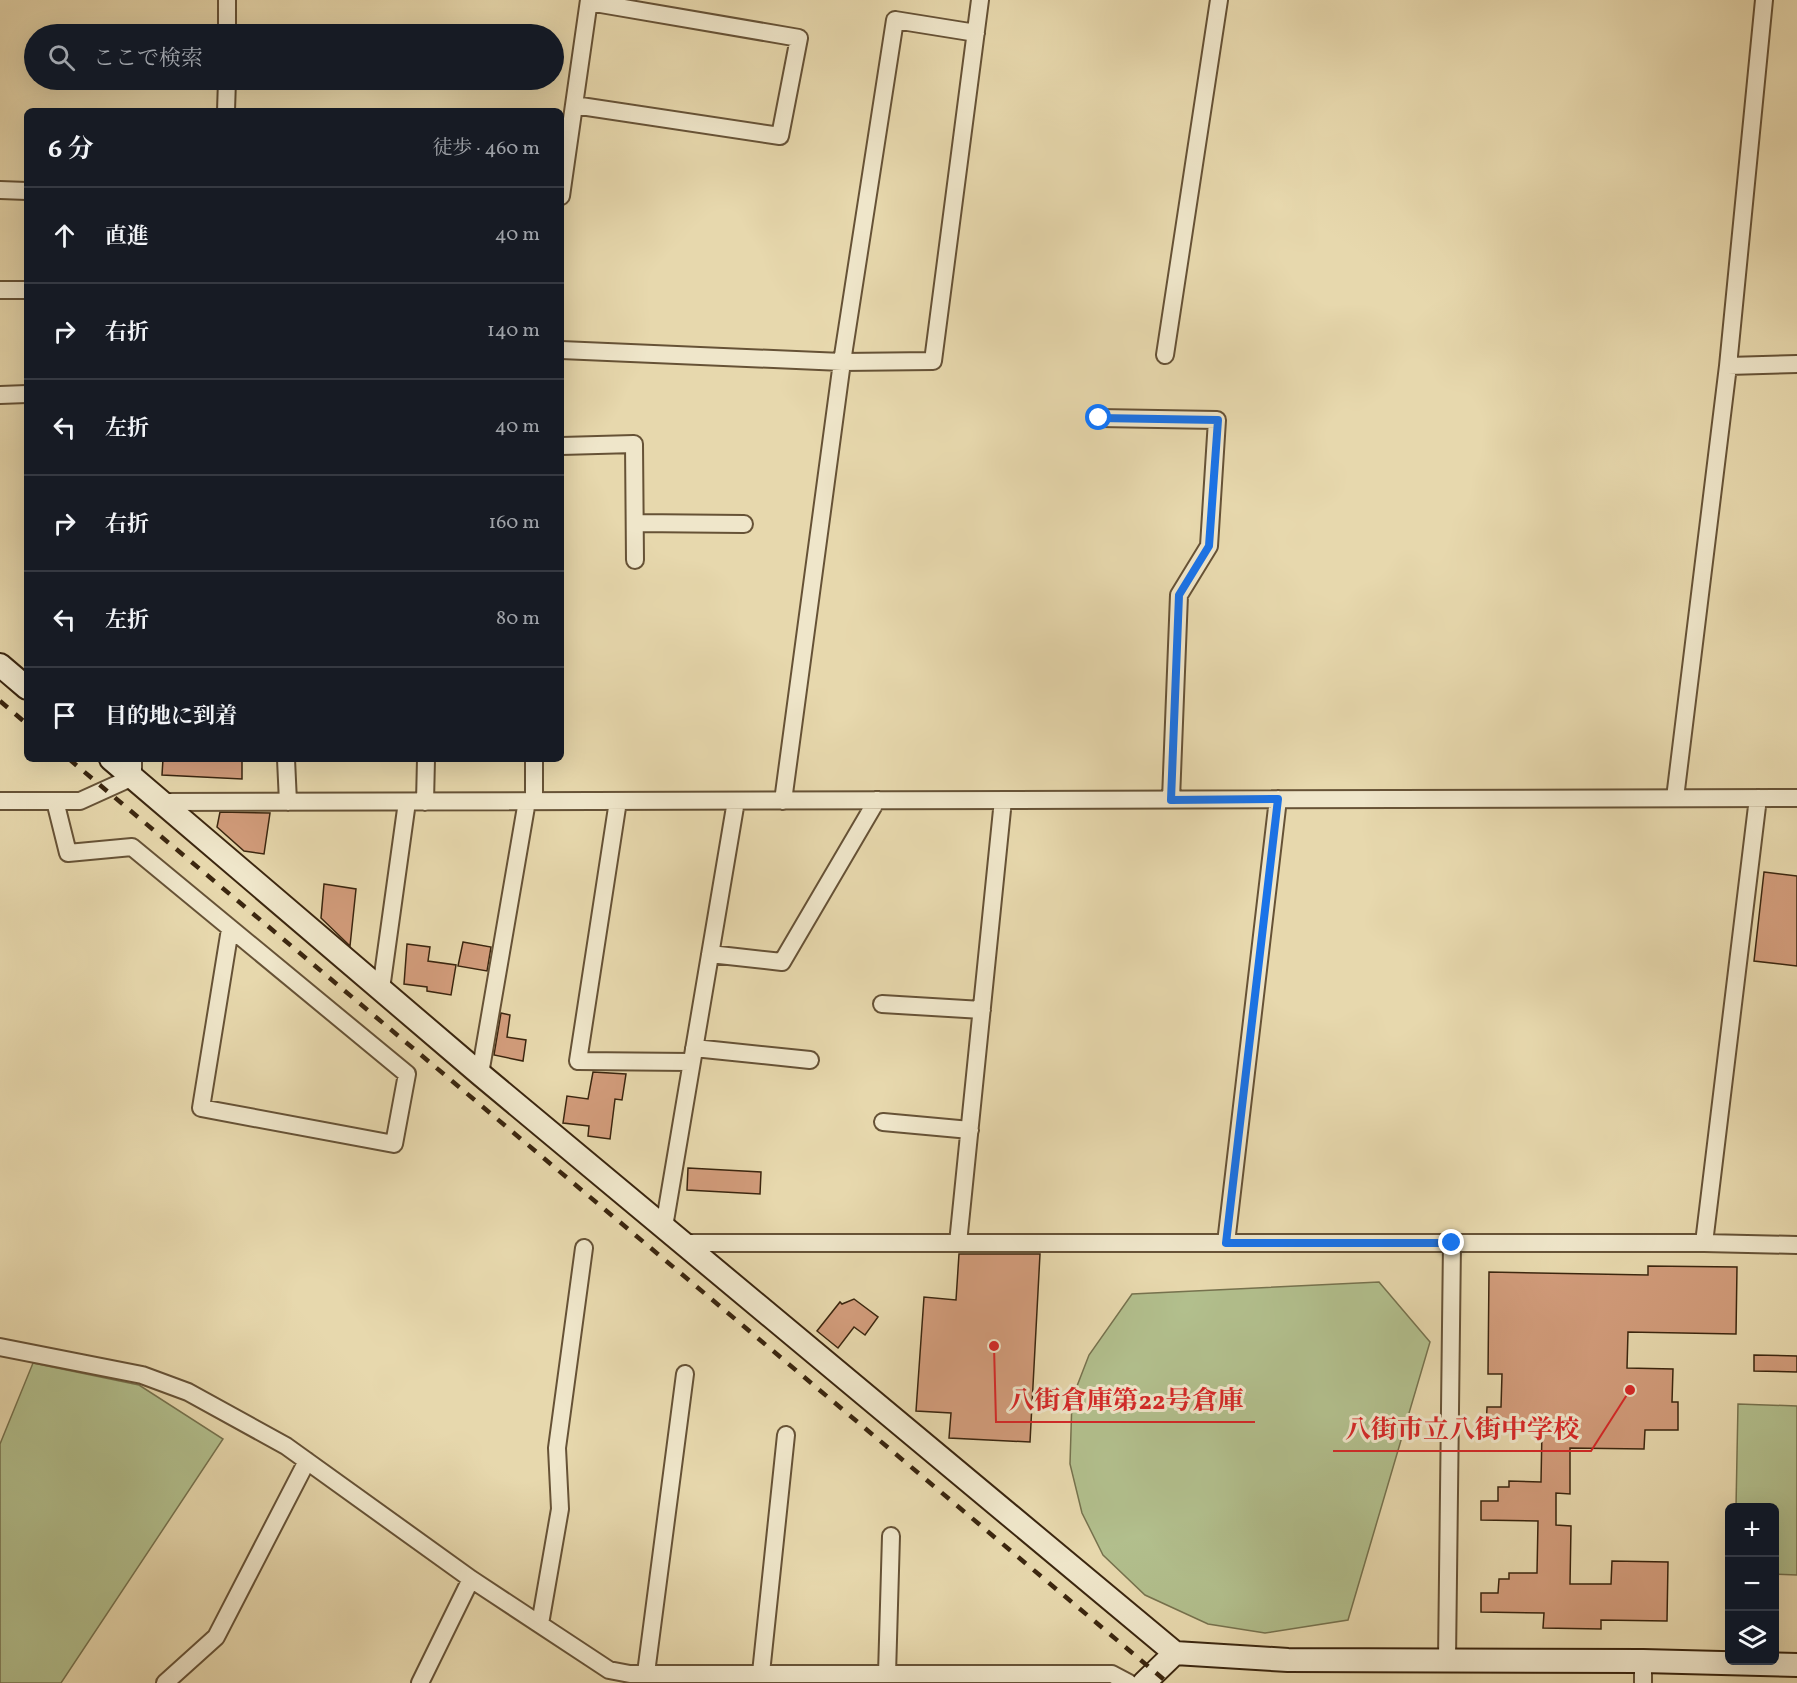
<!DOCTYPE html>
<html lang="ja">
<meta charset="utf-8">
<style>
:root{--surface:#171b24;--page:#242831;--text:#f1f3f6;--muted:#9ea1a6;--line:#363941}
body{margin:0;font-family:Vollkorn,"Noto Serif JP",serif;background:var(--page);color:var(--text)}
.controls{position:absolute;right:18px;bottom:18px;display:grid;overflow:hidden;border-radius:9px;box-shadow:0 6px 24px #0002}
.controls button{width:54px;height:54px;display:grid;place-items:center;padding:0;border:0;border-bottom:2px solid var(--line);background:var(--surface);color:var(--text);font:30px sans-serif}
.stop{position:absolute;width:18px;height:18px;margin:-14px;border:4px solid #1a73e8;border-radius:50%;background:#fff}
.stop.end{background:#1a73e8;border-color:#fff;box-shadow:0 2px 6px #0008}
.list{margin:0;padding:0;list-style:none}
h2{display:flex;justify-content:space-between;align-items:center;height:78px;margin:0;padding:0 24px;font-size:26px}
h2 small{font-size:20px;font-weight:400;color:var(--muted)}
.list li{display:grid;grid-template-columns:39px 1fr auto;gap:18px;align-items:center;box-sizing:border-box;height:96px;padding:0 24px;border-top:2px solid var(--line)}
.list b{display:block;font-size:22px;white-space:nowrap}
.list em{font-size:20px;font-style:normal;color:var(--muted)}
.icon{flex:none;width:33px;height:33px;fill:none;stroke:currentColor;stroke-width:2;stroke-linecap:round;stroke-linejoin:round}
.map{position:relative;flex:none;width:1797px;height:1683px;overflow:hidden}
.search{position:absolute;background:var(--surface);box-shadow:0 6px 24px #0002;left:24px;top:24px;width:540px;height:66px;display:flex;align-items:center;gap:15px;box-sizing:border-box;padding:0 21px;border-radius:33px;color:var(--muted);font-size:22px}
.panel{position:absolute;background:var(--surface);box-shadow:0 6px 24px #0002;left:24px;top:108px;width:540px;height:654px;border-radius:9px}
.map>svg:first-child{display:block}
</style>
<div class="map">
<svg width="1797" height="1683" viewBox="0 0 1797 1683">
<rect width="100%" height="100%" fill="#e7d8ad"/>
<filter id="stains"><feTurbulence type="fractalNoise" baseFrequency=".00333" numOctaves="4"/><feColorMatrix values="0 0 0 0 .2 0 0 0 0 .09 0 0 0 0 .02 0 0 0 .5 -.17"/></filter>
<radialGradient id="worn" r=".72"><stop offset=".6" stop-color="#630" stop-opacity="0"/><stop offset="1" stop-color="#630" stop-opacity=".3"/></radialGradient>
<path fill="#b2bf8d" stroke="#76724e" stroke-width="1.5" d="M1379,1282L1430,1342L1348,1620L1265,1633L1208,1624L1145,1595L1103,1555L1082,1513L1070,1464L1072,1399L1089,1355L1132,1294Z
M33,1363L139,1385L223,1439L61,1683H0V1444Z
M1738,1404L1797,1406V1575L1775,1574L1774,1508L1736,1507Z"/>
<path fill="#d29c7b" stroke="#3b260f" stroke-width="1.5" d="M163,759H242V779L162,775Z
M220,812L270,813L264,854L244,851L217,827Z
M1764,872L1797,876V966L1754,961Z
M324,884L356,889L350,946L321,918Z
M463,942L491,947L487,971L458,966Z
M407,944L430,947L428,961L456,965L451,995L427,991V987L404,984Z
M501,1013L510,1015L507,1037L526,1040L523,1061L494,1055Z
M593,1072L626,1074L622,1100L615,1099L610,1139L588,1136L589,1126L563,1123L567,1096L588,1099Z
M688,1168L761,1172L760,1194L687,1190Z
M959,1254H1040L1030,1442L949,1438L951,1413L916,1411L924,1297L956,1300Z
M1648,1266L1737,1267L1736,1334L1628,1332L1627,1368L1673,1369L1672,1402H1678V1430H1645L1644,1449L1570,1448V1494L1556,1493V1525L1571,1526L1570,1584H1611L1612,1561L1668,1562L1667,1621L1601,1620V1629L1543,1628L1544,1613L1481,1612V1593H1498L1499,1579H1509V1573H1537L1538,1521L1481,1520V1501H1498V1487H1509V1481L1541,1482L1542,1429L1486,1428L1487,1407H1501L1502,1374H1488L1489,1272L1648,1275Z
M854,1299L878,1317L865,1335L854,1327L838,1348L817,1331L840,1302L842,1304Z
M1754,1355L1797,1356V1372L1754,1371Z"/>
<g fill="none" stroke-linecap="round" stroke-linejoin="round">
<defs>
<path id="street" d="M227,34V0
M574,105L780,136L799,38L589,2
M226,111L227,80
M0,190L27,191
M561,196L589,0
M0,290H27
M561,350L842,362L933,361L980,0
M1165,355L1219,0
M1728,366L1797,364
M0,395L27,394
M1099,418L1217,420L1209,546L1179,595L1171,799
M561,446L634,444L635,560
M635,523L744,524
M286,759L288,802
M534,759V801
M1675,798L1728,366L1764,0
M0,801H80L133,777V759
M55,801L68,853L132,847L407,1074L394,1144L201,1108L230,929
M618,801L578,1061L691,1062
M783,801L842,362L895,20L976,33
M161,802L1797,798
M425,802L426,759
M710,954L782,962L877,800
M381,989L407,802
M882,1004L982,1010
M694,1048L810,1060
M480,1074L527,801
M883,1122L970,1130
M664,1227L736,801
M683,1243H1704L1797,1245
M958,1243L1003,800
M1226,1243L1278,799
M1704,1243L1758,798
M0,1347L142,1375L188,1392L286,1446L471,1579L609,1670L630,1674H1112L1129,1683
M540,1624L560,1509L557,1448L584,1248
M1447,1660L1452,1243
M646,1673L685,1374
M761,1673L786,1435
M887,1674L891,1536
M165,1683L216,1637L307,1461
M420,1683L471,1579
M1643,1683V1661"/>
<path id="secondary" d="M0,665L27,688
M111,759L480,1074L1175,1653L1288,1660L1643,1661L1797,1665
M1144,1683L1175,1653"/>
</defs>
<use href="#street" stroke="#665236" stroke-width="20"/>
<use href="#secondary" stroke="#3b260f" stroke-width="26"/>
<use href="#street" stroke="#efe6ca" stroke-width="16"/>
<use href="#secondary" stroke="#efe6ca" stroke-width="22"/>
<path stroke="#3b260f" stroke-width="4.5" stroke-dasharray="10 10" stroke-linecap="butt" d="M0,701L27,724
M69,759L1168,1683"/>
</g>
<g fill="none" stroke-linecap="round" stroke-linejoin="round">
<path stroke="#1a73e8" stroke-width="8" d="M1099,418L1218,420L1209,546L1179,595L1171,800L1278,799L1226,1243H1452"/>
</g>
<path fill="none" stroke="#d62828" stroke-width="2" d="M994 1346L996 1422H1255M1630 1390L1591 1451H1333"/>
<g fill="#d62828" stroke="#efe6ca" stroke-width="2">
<circle cx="994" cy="1346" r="6"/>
<circle cx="1630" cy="1390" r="6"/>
</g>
<g font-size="26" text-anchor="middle" font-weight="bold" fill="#d62828" stroke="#efe6ca" stroke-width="6" stroke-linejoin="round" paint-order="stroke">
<text x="1126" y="1409">八街倉庫第22号倉庫</text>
<text x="1462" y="1438">八街市立八街中学校</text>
</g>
<rect width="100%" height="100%" filter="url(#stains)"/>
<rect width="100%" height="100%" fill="url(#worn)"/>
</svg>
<div class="controls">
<button>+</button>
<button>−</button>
<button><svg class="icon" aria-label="layers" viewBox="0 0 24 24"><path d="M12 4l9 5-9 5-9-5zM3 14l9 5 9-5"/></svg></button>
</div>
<div class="stop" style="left:1099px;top:418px"></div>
<div class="stop end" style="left:1452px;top:1243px"></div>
<div class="search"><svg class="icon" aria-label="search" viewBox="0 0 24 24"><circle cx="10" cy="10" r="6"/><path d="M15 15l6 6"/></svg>ここで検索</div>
<section class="panel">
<h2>6 分<small>徒歩 · 460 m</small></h2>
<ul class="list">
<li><svg class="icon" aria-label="ahead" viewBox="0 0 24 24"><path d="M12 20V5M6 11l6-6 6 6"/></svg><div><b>直進</b></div><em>40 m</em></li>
<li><svg class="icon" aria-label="right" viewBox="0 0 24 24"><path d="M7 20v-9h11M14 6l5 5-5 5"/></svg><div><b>右折</b></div><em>140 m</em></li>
<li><svg class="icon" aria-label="left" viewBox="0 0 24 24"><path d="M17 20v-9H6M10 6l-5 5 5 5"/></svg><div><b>左折</b></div><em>40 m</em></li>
<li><svg class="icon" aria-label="right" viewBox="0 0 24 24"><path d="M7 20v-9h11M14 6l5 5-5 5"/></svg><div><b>右折</b></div><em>160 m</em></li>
<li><svg class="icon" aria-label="left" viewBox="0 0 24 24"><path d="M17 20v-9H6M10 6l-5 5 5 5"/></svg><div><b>左折</b></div><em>80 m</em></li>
<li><svg class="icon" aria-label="arrive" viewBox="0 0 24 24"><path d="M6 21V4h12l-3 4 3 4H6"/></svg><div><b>目的地に到着</b></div></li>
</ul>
</section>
</div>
